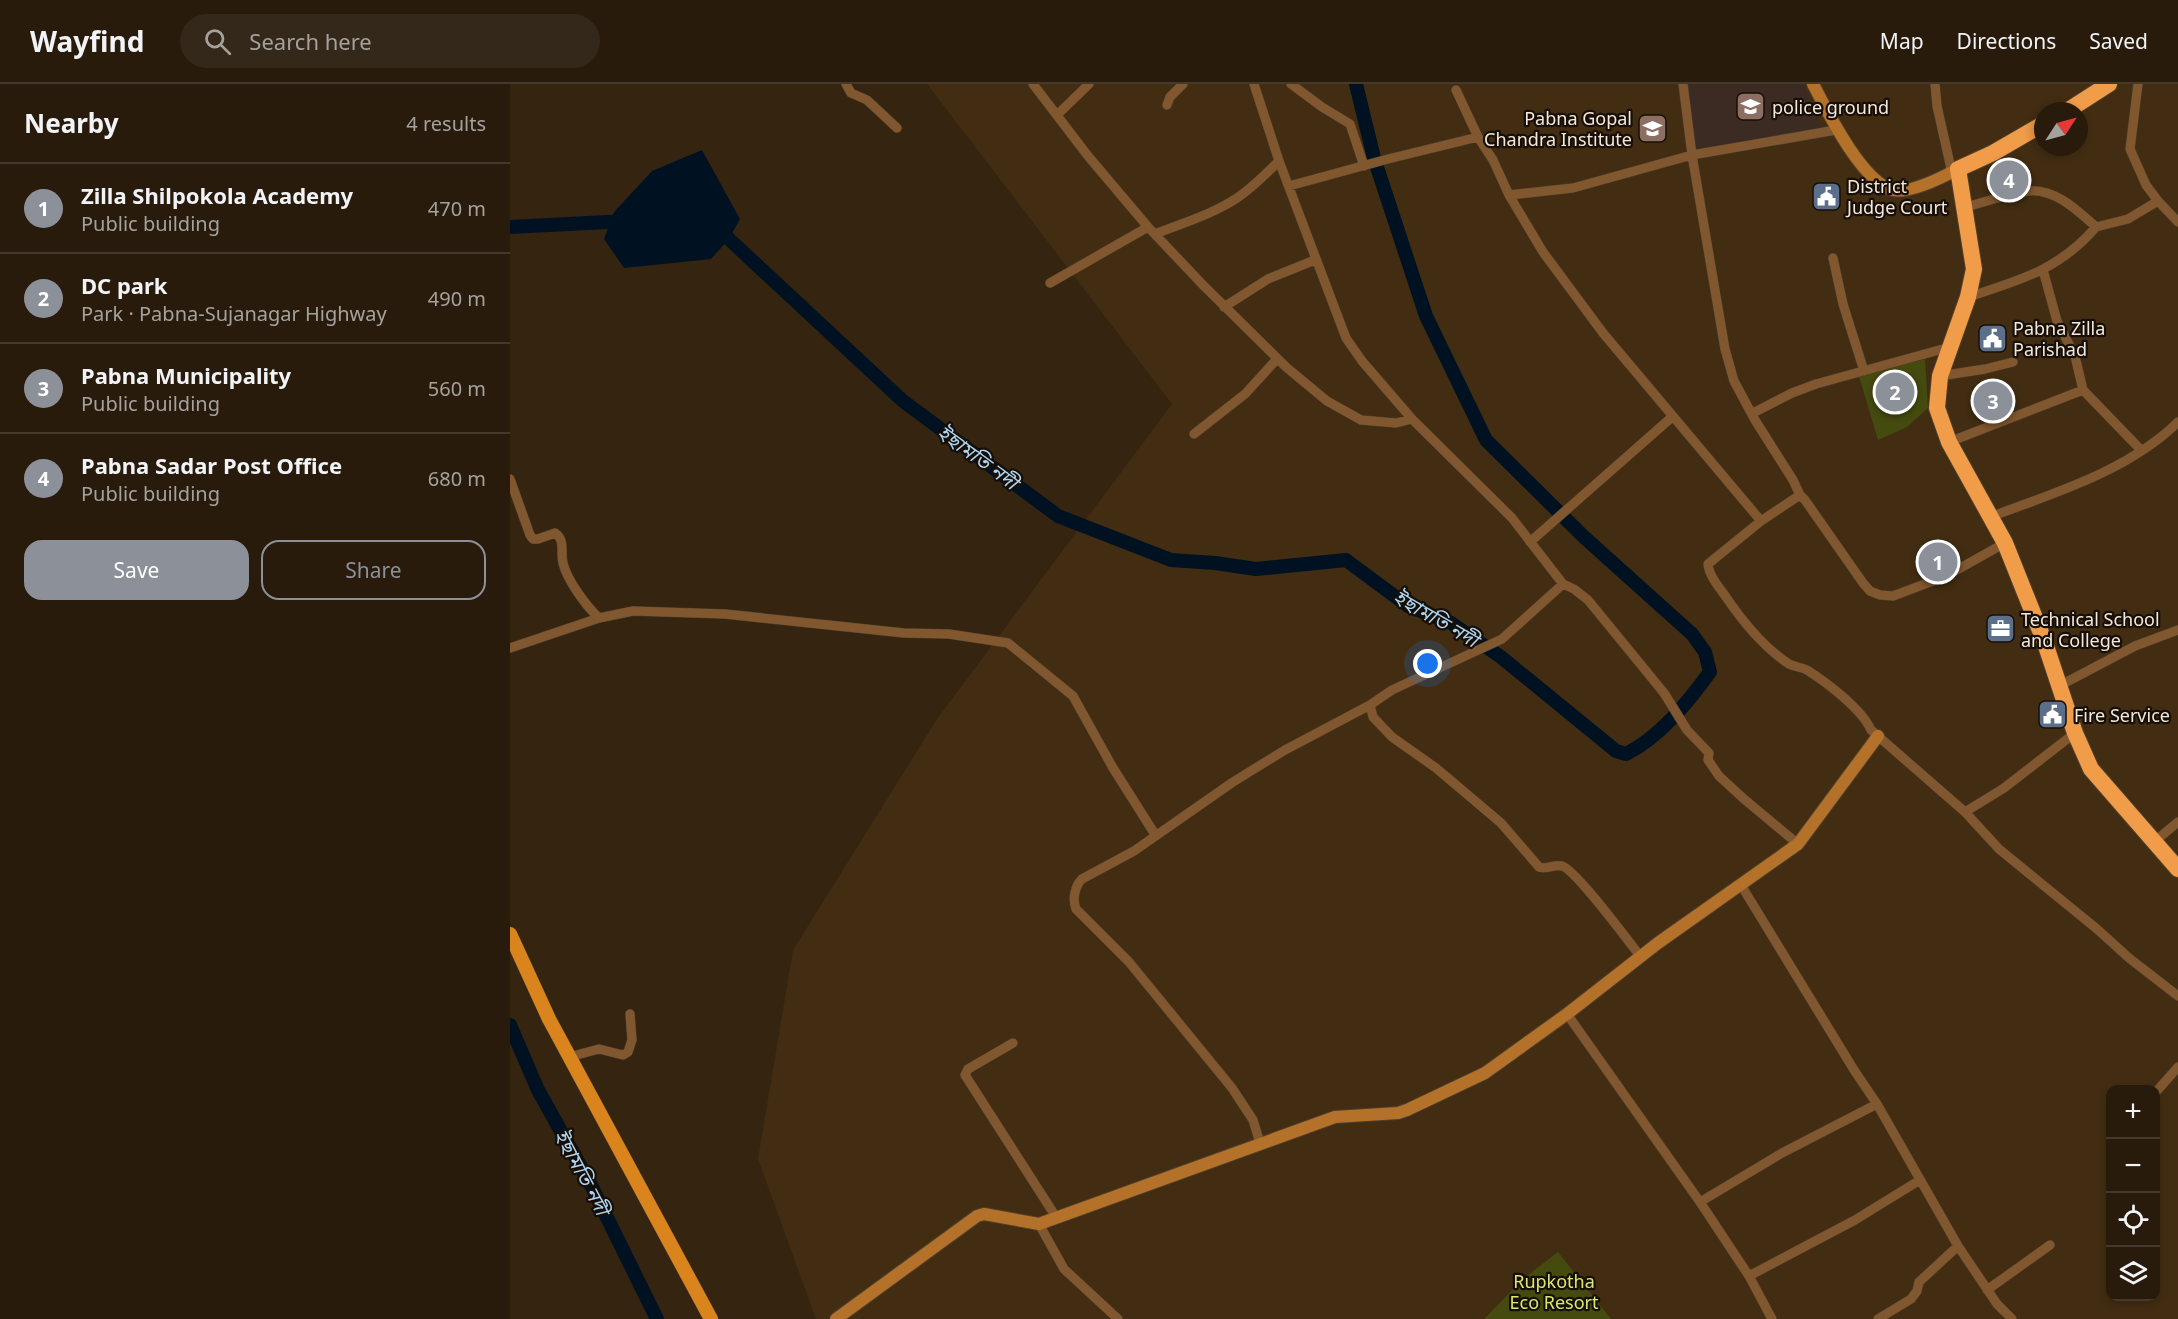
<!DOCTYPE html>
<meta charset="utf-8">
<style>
:root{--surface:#281b0c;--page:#34281a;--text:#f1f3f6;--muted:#a5a19d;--line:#44392d;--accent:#8c9099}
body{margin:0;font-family:"Noto Sans","Noto Sans Bengali",sans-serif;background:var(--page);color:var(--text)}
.controls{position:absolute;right:18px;bottom:18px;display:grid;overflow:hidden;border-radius:12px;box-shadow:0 3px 9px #0003}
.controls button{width:54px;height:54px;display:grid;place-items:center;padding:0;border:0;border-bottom:2px solid var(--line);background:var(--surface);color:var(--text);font:30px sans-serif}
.compass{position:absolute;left:1524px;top:18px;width:54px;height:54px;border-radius:50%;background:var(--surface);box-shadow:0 3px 9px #0003;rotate:54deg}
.you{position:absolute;left:918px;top:580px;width:21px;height:21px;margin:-15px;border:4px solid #fff;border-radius:50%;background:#1a73e8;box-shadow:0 0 0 9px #1a73e833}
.badge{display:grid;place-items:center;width:39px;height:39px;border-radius:50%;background:var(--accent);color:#fff;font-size:20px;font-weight:700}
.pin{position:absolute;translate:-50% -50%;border:3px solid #fff;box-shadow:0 2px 6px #0006}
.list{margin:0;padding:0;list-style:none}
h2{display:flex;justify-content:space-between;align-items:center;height:78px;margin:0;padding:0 24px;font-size:26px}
h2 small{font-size:20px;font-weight:400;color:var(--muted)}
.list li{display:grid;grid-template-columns:39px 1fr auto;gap:18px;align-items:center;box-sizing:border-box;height:90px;padding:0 24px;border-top:2px solid var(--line)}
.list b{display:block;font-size:22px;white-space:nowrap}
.list p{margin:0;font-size:20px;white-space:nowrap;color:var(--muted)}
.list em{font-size:20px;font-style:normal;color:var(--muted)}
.actions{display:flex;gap:12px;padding:18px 24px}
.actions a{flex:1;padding:14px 0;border:2px solid var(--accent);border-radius:18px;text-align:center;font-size:21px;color:var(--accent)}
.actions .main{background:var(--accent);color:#fff}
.icon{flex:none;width:33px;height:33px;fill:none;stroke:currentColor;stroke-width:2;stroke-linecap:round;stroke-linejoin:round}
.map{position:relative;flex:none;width:1668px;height:1235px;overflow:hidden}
header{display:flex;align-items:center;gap:36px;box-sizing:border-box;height:84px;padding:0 30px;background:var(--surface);border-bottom:2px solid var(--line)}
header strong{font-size:28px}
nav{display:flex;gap:33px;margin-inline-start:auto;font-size:21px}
.search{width:420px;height:54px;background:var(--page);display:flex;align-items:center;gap:15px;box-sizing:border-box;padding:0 21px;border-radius:33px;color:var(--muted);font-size:22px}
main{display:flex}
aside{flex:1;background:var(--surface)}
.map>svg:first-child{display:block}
</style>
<header>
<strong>Wayfind</strong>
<div class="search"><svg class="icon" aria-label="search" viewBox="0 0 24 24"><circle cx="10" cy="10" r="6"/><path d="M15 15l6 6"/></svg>Search here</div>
<nav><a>Map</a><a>Directions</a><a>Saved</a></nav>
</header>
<main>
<aside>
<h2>Nearby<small>4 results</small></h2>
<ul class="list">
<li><span class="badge">1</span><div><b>Zilla Shilpokola Academy</b><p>Public building</p></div><em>470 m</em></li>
<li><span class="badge">2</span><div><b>DC park</b><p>Park · Pabna-Sujanagar Highway</p></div><em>490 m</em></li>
<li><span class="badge">3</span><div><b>Pabna Municipality</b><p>Public building</p></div><em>560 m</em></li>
<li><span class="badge">4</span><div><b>Pabna Sadar Post Office</b><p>Public building</p></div><em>680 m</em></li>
</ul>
<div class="actions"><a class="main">Save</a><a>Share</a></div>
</aside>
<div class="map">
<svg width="1668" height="1235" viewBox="0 0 1668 1235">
<rect width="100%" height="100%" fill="#352410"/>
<path fill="#422d12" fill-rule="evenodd" d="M417,0H1668V1235H306L248,1075L283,866L427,635L662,320ZM1533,27H1569V63H1533ZM1600,1006H1646V1212H1600Z"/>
<path fill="#3c2b23" d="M1176,0H1293L1312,46L1184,69Z"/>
<path fill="#454b0f" d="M1415,275L1418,324L1397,343L1368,356L1349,292Z
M1048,1168L1101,1235H974L1013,1195Z"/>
<path fill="#001222" d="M192,66L230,135L219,155L201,175L114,184L94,155L104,128L142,87Z"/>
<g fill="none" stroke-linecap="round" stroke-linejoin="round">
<path stroke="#001222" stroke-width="14" d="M0,143L117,137
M206,145L219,155L393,317L548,432L661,476L705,479L746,485L836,476L898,522L941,539L991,573L1106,667L1116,670C1150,653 1178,618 1200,588L1195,568L1182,550L1074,453L976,356L916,232L864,74L846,0
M0,941L28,1006L81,1101L147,1235"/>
<defs>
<path id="street" d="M336,0L341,9L357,16L387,44
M523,0L578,72L638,143L693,201L776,283L817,317L851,336L886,339L902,335
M744,0L769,77L836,254L852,277L902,335L1002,434L1053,500L1064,505L1078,516L1154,609L1177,646L1199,669L1198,676L1209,692L1234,715L1288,760
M781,0L812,23L840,40L854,82
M1173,0L1182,71L1215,265L1224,297L1245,336L1283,396L1290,411L1295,416L1353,499L1360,507L1370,511L1383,512L1436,492L1495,459
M1425,0L1427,22L1442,89
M1628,0L1620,65L1636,101L1648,117L1668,138
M946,6L968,53L983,76L999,111L1033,168L1093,249L1251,437
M657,21L660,13L673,0
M547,31L579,0
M779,102L878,75L968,53
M999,111L1063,104L1182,71L1326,46
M1455,123C1476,118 1497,110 1518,107C1545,104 1568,127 1586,143L1618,135L1648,117
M645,150C673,139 701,131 727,114C742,104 756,90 769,77
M1323,174L1333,220L1354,287
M1533,186L1547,237L1565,272L1573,306L1631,366
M540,199L638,143
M1458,213C1510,196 1549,186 1586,143
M714,223L758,195L805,176
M1430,292L1475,285L1503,278
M1243,329L1282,309L1306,300L1440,263
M684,350L735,310L767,275
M1439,358L1573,306
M0,395L20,451L23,455H28L45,449C56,457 50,467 53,479C57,496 76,522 89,534L0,564
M1290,411L1251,437L1198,480C1199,492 1209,503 1216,513C1233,538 1253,563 1279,580C1285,583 1291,583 1297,586C1316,598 1352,625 1361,646L1455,728L1489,765L1587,845L1619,874L1668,912
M1480,433C1544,409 1618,387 1668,338
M1020,458L1162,333
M1053,500L992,555L882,606L860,621L863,633L882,653L926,684L991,739L1029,783C1036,786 1043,780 1052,782C1066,786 1118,857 1131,873
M89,534L123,527L215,530L394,549L439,550L498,559L563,612L603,684L646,752
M1549,602L1625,562L1668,546
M1455,728L1494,704L1565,649
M1644,758L1668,738
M1231,801L1344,986L1367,1020L1448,1162L1487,1220L1502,1235
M1057,930L1190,1118L1239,1192L1262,1235
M503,959L458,985L455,991L546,1133
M59,973L89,965L113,971L118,968L122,956L120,930
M1646,1008L1668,983
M750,1059L743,1036L722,1004L619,878L566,825C562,815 565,802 572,795L624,767L723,698L775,666L860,621
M1190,1118L1272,1069L1367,1020
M529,1140L554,1185L608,1235
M1239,1192L1345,1136L1410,1096
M1477,1206L1540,1161
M1368,1235L1401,1215L1407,1207L1409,1198L1448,1162"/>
<path id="secondary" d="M1303,0C1317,27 1352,98 1383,106C1400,110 1433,93 1448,85
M326,1235L467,1132L474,1130L529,1140L825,1033L888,1029L897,1026L975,989L1057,930L1148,859L1288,760L1368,652"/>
<path id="primary" d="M0,850L39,935L201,1235"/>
<path id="highway" d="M1557,27L1599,0
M1533,40L1483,69L1448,85L1464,185L1458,213L1430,292L1427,324L1439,358L1495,459L1535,559L1565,649L1581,685L1668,785"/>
</defs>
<use href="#street" stroke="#503f2c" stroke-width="10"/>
<use href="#secondary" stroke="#503f2c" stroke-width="14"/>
<use href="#primary" stroke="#503f2c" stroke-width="15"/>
<use href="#highway" stroke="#503f2c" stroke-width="18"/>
<use href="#street" stroke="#81572f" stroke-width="9"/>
<use href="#secondary" stroke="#b47129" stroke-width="12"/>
<use href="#primary" stroke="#da841d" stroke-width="14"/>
<use href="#highway" stroke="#f09c48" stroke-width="16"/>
</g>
<defs>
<symbol id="university-square" viewBox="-11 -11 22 22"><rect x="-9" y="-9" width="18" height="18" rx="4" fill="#8d6e63" stroke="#170f07"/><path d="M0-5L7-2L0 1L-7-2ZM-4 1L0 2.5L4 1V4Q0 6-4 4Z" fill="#fff"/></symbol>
<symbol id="school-square" viewBox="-11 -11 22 22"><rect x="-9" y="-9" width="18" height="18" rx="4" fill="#8d6e63" stroke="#170f07"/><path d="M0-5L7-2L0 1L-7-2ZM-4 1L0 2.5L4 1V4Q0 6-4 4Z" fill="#fff"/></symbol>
<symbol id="civic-square" viewBox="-11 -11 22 22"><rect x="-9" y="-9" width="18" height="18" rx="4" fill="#5c6f8a" stroke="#170f07"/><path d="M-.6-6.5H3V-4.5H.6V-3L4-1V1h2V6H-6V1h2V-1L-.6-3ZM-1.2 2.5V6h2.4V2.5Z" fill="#fff"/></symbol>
<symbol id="office-square" viewBox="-11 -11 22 22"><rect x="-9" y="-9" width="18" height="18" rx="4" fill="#5c6f8a" stroke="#170f07"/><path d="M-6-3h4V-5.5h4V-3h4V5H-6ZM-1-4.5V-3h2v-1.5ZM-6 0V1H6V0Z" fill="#fff"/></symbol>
</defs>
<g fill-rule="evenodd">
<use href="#university-square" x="1224" y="6" width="33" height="33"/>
<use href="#school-square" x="1126" y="28" width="33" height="33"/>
<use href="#civic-square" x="1300" y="96" width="33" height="33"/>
<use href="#civic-square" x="1466" y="238" width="33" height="33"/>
<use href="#office-square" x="1474" y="528" width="33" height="33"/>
<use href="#civic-square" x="1526" y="614" width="33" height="33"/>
</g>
<g text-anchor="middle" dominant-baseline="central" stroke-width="4.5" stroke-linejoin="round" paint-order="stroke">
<g font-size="18" fill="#f3e8db" stroke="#170f07" text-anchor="start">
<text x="1262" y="23">police ground</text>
<text x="1122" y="34" text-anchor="end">Pabna Gopal<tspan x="1122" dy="21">Chandra Institute</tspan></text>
<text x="1337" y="102">District<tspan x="1337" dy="21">Judge Court</tspan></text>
<text x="1503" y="244">Pabna Zilla<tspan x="1503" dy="21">Parishad</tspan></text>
<text x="1511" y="535">Technical School<tspan x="1511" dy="21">and College</tspan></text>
<text x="1564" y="631">Fire Service</text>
</g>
<g font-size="18" fill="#d9e76f" stroke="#170f07">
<text x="1044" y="1197">Rupkotha<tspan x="1044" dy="21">Eco Resort</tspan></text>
</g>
<g font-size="20" font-style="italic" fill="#add5f2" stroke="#170f07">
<text transform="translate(468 373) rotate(36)">ইছামতি নদী</text>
<text transform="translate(926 534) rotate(30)">ইছামতি নদী</text>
<text transform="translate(72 1088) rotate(62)">ইছামতি নদী</text>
</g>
</g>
</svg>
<div class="controls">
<button>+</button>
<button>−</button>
<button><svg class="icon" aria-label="locate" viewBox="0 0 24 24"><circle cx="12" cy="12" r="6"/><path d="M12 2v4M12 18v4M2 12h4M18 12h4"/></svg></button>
<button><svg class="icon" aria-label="layers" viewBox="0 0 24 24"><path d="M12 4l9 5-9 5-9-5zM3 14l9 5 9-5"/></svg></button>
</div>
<svg class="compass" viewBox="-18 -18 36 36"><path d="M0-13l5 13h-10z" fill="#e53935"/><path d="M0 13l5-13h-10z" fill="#a5a19d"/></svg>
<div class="you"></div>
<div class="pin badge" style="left:1428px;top:478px">1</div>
<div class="pin badge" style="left:1385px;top:308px">2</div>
<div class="pin badge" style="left:1483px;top:317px">3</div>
<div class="pin badge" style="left:1499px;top:96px">4</div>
</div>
</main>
